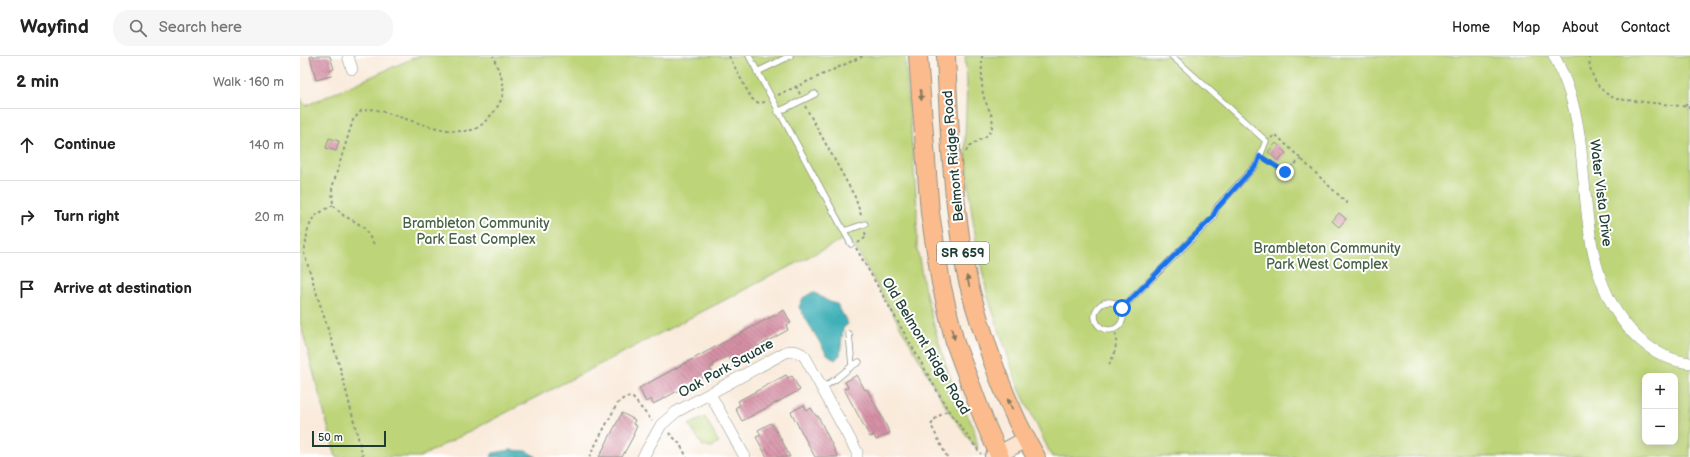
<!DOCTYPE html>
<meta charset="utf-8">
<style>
:root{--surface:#fff;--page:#f6f6f6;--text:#222;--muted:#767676;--line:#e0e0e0}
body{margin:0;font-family:"Balsamiq Sans",sans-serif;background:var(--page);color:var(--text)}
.controls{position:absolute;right:12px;bottom:12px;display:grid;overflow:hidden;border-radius:8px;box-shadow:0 2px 10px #0003}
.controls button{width:36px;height:36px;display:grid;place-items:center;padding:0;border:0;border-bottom:1px solid var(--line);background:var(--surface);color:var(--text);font:20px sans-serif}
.scale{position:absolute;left:12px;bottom:10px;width:74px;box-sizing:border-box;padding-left:4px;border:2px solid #1f3d34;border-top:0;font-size:11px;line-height:14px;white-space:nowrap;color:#1f3d34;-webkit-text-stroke:3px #fff;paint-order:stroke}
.stop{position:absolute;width:12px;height:12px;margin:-9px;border:3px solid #1a73e8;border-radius:50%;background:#fff}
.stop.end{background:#1a73e8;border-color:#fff;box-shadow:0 1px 4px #0008}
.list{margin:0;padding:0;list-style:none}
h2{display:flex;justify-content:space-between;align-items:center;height:52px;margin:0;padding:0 16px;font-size:17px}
h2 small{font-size:13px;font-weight:400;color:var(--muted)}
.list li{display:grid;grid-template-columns:26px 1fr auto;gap:12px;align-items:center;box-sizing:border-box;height:72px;padding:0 16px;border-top:1px solid var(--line)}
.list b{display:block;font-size:15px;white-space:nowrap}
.list em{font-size:13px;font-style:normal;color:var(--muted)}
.icon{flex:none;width:22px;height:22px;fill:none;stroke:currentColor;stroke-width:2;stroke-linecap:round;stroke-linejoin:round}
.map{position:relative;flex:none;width:1390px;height:401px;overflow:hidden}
header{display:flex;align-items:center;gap:24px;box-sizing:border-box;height:56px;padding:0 20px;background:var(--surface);border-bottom:1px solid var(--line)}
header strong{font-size:19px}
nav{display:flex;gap:22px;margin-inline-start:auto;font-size:14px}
.search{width:280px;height:36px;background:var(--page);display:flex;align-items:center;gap:10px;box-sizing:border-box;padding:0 14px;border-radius:16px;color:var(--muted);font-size:15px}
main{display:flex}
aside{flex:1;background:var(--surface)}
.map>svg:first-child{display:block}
</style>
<header>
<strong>Wayfind</strong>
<div class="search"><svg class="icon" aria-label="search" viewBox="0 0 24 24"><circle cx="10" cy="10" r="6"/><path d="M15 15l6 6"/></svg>Search here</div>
<nav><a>Home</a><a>Map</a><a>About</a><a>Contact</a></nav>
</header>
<main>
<aside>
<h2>2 min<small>Walk · 160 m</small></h2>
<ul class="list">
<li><svg class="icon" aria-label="ahead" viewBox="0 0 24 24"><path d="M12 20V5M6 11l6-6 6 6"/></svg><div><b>Continue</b></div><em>140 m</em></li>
<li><svg class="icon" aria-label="right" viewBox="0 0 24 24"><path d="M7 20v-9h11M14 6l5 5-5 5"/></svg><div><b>Turn right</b></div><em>20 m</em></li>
<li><svg class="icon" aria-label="arrive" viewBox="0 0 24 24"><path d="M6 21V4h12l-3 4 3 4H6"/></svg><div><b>Arrive at destination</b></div></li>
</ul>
</aside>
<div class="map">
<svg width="1390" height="401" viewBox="0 0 1390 401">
<defs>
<pattern id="building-back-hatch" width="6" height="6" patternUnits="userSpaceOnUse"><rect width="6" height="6" fill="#d690a6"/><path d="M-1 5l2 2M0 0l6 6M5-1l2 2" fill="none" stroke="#ad7788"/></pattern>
</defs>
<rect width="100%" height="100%" fill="#fff"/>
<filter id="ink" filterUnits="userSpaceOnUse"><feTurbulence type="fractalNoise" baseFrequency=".025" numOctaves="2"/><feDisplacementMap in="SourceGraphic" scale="8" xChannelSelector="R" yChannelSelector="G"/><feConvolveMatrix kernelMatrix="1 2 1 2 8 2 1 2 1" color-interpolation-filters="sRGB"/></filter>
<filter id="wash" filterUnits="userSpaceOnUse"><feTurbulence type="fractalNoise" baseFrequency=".012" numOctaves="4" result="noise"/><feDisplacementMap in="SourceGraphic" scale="16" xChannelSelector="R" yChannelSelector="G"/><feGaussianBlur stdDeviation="0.9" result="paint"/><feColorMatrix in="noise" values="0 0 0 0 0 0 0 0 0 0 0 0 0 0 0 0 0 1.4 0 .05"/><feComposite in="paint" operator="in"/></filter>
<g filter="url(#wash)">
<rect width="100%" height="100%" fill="#f9eada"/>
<path fill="#bed478" stroke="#6e8856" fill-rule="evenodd" d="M118,0H605L617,152V192L624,230L636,277L650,322L674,373L678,392L673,388L648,354L556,193L547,181L120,401H36L0,266V41L5,50Z
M665,0H1390V401H752L718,330L688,241L678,196L671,152L665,83L667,26ZM1345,320H1375V386H1345Z
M405,361L419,387L410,392L403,390L389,369Z"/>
<path fill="#40b0b8" stroke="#307676" d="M513,236C521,240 528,247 537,248L548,268L543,272L540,299L535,304L526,297L499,251L503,242Z
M211,394L226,395L237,401H191L193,397Z"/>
<g id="blocks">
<path fill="url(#building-back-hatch)" d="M10,0H30L34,13L29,15L31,20L16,24Z
M29,82L39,85L36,95L26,92Z
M976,87L986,97L978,105L968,96Z
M1039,157L1046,163L1039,171L1032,165Z
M484,254L491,267L486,269L488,274L431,305L428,300L413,308L414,310L410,312L412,316L363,343L353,348L351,343L346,346L339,332Z
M486,319L488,322L492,320L500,334L442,365L435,352L440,349L438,345Z
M557,319L565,334L567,333L590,377L576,384L574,379L570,381L544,333L548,331L545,326Z
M504,349L507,355L511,352L516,360H518L538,401H515L491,356Z
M322,357L335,364L333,368L337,370L333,379H334L322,401H299Z
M471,367L480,381L490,401H467L456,381L461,379L458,374Z"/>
</g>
</g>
<g filter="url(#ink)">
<use href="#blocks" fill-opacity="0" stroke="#8c9487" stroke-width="1"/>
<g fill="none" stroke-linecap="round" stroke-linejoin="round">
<defs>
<path id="lane" d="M449,0L551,188
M457,16L490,0
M478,56L515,38
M544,175L565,168
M795 260a14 14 0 1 1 28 0a14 14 0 1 1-28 0Z
M822,252L913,162L917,151L957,108L966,85L872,0
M552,310L559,306
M522,332L536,323L552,310L549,278"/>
<path id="street" d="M48,0L52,13
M1254,0C1267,24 1275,51 1279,78C1289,148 1282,230 1339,283C1354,296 1370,305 1390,307
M410,338L445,401
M343,401L361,369L376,356L486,296C493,294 499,295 505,301L557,396V401"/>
<path id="secondary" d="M693,401L727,383"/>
<path id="primary" d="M618,0L630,157L641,227L655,287L685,367L700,401
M646,0C649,68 652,138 664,205C667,226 674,247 680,267C694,313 712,360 736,401"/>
</defs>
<use href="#lane" stroke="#8c9487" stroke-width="7"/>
<use href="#street" stroke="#8c9487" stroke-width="12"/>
<use href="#secondary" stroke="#8c9487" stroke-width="18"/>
<use href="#primary" stroke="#8c9487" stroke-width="20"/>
<path stroke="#8c9487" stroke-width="2" stroke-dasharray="3 3" stroke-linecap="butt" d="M429,0L451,42C456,46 460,49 466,45
M1289,0C1289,19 1299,37 1317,43L1390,51
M496,30L500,38
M478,39L563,0
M505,50L555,141L562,162
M1385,50L1390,45
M971,82L976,79L1049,149
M666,96C670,84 689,85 692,71C695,59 685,49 683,38C681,25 682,13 682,0
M965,104L985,116L1001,103
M33,149L14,160L8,173L4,197L41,315L63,401
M558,187L566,181L565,176
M74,188L64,172L56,166L44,160L33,149L32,132L53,64L61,55L74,53C101,60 150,82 175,73C182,70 188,62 193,57C211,33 202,25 193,0
M556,192L648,354L681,398
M809,309C815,297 818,287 815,274
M369,377L379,387L387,401
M289,401L317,348L325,341L333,342L352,365
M647,401L631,369L636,362L648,354"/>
<use href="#lane" stroke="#fff" stroke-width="5.5"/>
<use href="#street" stroke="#fff" stroke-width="11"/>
<use href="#secondary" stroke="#fde4d1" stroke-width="16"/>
<use href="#primary" stroke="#fbbb8c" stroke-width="18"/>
</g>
<defs><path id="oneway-solid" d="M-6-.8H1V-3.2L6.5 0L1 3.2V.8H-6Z"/></defs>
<g fill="#82765c">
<use href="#oneway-solid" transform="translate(621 39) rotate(85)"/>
<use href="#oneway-solid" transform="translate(668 225) rotate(-104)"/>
<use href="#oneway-solid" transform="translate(653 278) rotate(74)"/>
<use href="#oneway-solid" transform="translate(710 348) rotate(-115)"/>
</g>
</g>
<g fill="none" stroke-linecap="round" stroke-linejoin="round" filter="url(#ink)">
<path stroke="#1a73e8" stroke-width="5" d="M822,252L912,162L917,152L957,108L960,100L985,116"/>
</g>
<g text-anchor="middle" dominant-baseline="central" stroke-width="4" stroke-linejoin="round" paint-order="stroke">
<rect fill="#fff" stroke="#627771" stroke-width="1" x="637" y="186" width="52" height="22" rx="3"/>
<g font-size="13" font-weight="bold" fill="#1f3d34">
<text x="663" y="197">SR 659</text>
</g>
<g font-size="14" fill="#1f3d34" stroke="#fff">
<text transform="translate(653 100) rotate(-95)">Belmont Ridge Road</text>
<text transform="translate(1301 137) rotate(83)">Water Vista Drive</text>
<text transform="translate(626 290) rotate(59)">Old Belmont Ridge Road</text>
<text transform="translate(426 312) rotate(-29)">Oak Park Square</text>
</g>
<g font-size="14" fill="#476345" stroke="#fff">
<text x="176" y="167">Brambleton Community<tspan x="176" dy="16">Park East Complex</tspan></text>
<text x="1027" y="192">Brambleton Community<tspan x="1027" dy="16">Park West Complex</tspan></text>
</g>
</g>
</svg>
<div class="controls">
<button>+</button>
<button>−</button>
</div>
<div class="scale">50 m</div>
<div class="stop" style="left:822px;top:252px"></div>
<div class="stop end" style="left:985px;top:116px"></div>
</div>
</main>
